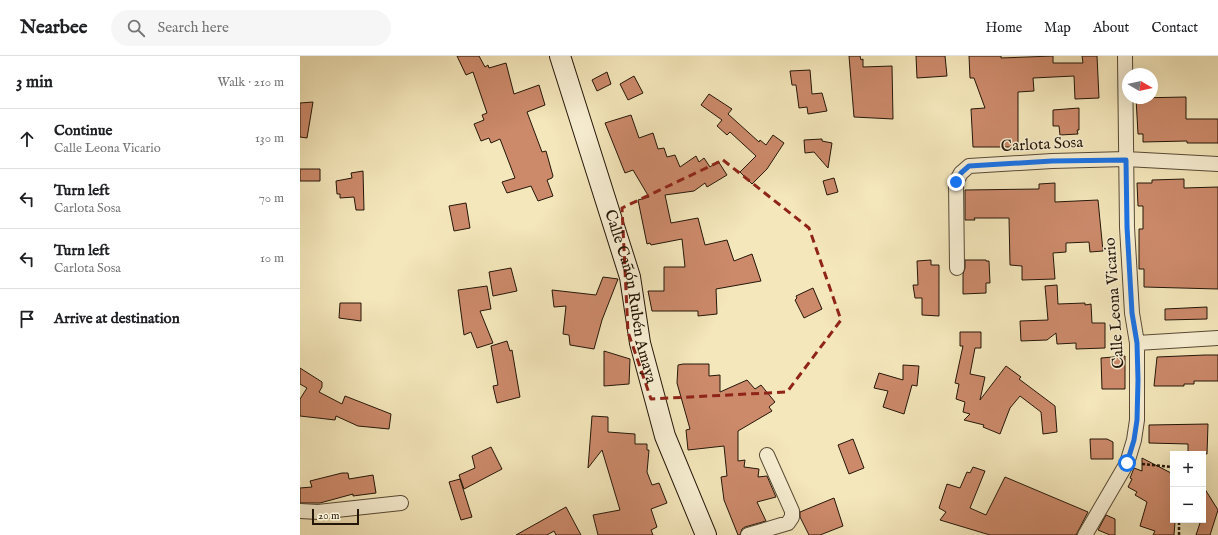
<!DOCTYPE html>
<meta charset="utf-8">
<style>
:root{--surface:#fff;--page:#f6f6f6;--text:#202124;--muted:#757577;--line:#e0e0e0}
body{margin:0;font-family:"IM FELL English",serif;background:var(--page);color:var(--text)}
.controls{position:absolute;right:12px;bottom:12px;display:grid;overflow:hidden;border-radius:0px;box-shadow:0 4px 16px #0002}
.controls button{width:36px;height:36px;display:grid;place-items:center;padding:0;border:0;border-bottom:1px solid var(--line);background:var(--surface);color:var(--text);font:20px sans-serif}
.compass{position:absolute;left:822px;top:12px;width:36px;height:36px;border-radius:50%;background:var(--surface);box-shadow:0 4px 16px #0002;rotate:99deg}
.scale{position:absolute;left:12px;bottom:10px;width:47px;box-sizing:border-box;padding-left:4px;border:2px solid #241608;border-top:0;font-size:11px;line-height:14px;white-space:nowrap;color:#241608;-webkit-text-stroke:3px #f8efd3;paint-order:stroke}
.stop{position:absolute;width:12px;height:12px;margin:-9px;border:3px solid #1a73e8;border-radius:50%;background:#fff}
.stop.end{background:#1a73e8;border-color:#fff;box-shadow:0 1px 4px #0008}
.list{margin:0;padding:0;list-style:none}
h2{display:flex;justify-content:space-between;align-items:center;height:52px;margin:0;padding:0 16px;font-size:17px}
h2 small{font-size:13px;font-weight:400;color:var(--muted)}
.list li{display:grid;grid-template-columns:26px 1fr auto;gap:12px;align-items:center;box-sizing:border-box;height:60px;padding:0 16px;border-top:1px solid var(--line)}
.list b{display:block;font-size:15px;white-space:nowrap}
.list p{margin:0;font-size:13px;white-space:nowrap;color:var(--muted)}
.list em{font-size:13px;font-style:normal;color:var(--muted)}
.icon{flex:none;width:22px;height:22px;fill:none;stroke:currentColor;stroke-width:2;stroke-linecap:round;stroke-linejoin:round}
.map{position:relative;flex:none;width:918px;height:479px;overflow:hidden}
header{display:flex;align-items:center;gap:24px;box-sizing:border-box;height:56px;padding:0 20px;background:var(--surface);border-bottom:1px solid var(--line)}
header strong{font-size:19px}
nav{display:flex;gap:22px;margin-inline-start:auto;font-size:14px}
.search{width:280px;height:36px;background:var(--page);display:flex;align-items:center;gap:10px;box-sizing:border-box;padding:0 14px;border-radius:22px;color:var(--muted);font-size:15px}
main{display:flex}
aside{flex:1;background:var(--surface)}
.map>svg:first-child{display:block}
</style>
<header>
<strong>Nearbee</strong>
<div class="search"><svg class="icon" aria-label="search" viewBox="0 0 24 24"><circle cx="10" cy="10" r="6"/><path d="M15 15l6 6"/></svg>Search here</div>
<nav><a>Home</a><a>Map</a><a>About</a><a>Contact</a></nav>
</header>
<main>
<aside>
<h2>3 min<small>Walk · 210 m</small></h2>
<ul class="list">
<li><svg class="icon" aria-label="ahead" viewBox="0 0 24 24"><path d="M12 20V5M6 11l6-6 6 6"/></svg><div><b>Continue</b><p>Calle Leona Vicario</p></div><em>130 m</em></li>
<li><svg class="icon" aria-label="left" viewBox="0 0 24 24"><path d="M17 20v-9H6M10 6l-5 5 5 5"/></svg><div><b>Turn left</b><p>Carlota Sosa</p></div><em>70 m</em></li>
<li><svg class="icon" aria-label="left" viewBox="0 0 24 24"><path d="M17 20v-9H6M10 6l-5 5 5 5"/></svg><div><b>Turn left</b><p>Carlota Sosa</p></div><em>10 m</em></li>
<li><svg class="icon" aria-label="arrive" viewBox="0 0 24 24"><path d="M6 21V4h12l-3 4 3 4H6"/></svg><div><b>Arrive at destination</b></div></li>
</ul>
</aside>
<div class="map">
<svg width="918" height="479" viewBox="0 0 918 479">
<rect width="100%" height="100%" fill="#f4e7bb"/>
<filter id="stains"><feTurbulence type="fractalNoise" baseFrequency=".005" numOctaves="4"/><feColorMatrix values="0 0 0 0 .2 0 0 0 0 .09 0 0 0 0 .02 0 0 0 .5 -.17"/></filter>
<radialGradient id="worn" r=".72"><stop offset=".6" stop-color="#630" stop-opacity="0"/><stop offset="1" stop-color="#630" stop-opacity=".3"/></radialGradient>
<path fill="#cc8a6b" stroke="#241608" d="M157,0H179L185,11L188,9L189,12L206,7L214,38L239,29L245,49L227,56L242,96L246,95L253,120L252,122L247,124L253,140L238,145L231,130L207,137L202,126L215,122L200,83L191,87L189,82L181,85L174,68L184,64L182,59L187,57L173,16L166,19Z
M549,0H560L561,4L563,3V11L592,10L593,63L554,61Z
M616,0H645L647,20L617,22Z
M669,0H701V2L753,0V7H783L782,0H797L799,42L775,43L774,20L733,22L734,35L718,36V91H673L671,53L685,52L674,22H670Z
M510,14L512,38L522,37L527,55L508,58L507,51L499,52L496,29H492L490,15Z
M307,16L311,28L297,35L292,24Z
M334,20L343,37L328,44L320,28Z
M409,38L432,53L428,58L459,86L460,84L466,89L473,79L484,87L467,113L452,128L440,116L456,100L430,76L427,79L417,70L422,64L401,49Z
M886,41V63H918V87H887V85L843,86V78H838L836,42Z
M13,46L7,82L0,81V47Z
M779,52V74H777L778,78L760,79L759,70H753V54Z
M331,59L339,82L353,77L358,93L364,92L367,101L375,99L380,111L396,100L399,106L404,102L410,111L418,105L427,119L407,131L405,127L394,135L365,139L371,167L398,162L405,189L427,184L434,205L452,198L461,225L416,233L417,258L398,260V255H352L348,235H364V211H385L382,183L351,189L350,187L347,188L338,144L349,141L333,114L325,117L305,67Z
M522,83V85L532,87L528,112L514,96L505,97L504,84Z
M0,113H20V125H0Z
M63,115L64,154H56L54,141L40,142V138H37L36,125L52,122L51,117Z
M534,122L538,136L527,139L523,125Z
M884,123V132L918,131V233L844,231V213H839V173H843V150H838L837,127H852V124Z
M755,127V146L798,144L803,195L790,196L789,186L766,187V196L753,197L755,223L722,224V210L710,209L709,162H674L675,164H665V134L739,133V128Z
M166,147L170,172L154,175L149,150Z
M631,204V209H639V260L622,259V242H615L613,229H618L617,205Z
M665,204H686V205H689L690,227H686V237L663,238V218L665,212Z
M211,212L217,235L193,240L189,216Z
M303,221L318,223L302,264L294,293L270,289L269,279L263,278L266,250L254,251L252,234L296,239Z
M757,229L758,248L785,247V249L791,248L792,267H805V292L776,293V287L757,288L756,277L747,284L721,285L720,265L748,264L745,230Z
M187,230L191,253L180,255L193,287L177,292L171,276L164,279L158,234Z
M513,232L522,253L504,262L495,244L497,242L496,240Z
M40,247H61V265L39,262Z
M907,251V263L865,264V253Z
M660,276H681V292H675L670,318L685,321L680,344L706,310L721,321L719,323L755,350L757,376L743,378L741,356L720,340L710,352L700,378L683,371L684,369L664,364L670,358L663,356L665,346L656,343L659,328L655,327L663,290H660Z
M207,285L210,295L212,294L220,341L197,347L193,330L198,329L191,290Z
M304,295L330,303L329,328L304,330Z
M905,299H918V325H894V328H884V330H854L857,301Z
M825,300V333H802L801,302Z
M383,308H409V320L420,319V336L447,324L455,333L461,329L475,346L469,351L472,355L438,375V405L445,404L444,411L459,413L458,421L467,420L476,441L457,446L466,465L445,471L442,473L440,479H438L424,444L421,421L427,420L424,390L388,394L386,374L390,373L377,327L378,309Z
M603,309L619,310L617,330L612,329L604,358L583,351L588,335L574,332L579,317L603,324Z
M0,312L22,326V331L19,336L42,348L45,340L91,358L89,373L58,370L36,360L35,364L0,360V343L7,332L0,328Z
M292,360L308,361V376L335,378V388H347V394H349L347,416L352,429L359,427L367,447L351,453L357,471L351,474L353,479H298L293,459L320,454L302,394L288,412Z
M908,368L907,398H888V388L849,387V369Z
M553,383L564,412L549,418L538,389Z
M790,383H807L813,386V403H791Z
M191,391L202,413L164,433L159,419L175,412L172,400Z
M842,402L871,417L873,464L875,466L874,479H853L855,475L840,470L847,446L835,439L837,436L828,431L832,423L830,422L834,412L842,415Z
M673,411L685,415L670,452L686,459L705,421L788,456L776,479H690L640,464L646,456L639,452L647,428L660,432L667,416L670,417Z
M42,417H48L49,423L73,419L76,437L53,440V438L20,447H0V432L12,431L10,425Z
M160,423L172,461L161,464L149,426Z
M903,430L918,454L910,479H896L901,464H903Z
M534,442L543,470L520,479H509L500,461V456Z
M266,451L281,479H256L254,475L247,479H216Z
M806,459L815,463V479H810L798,474Z"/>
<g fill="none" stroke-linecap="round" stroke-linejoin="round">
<defs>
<path id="street" d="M657,212L656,126L661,117L669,110L752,105L826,103L918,108
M837,287L918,282
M0,455L18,456L101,447
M448,479L488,467L492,461V455L467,399
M785,479L827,407L834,384L837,364V287L832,257L827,171L825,0"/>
<g id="secondary">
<path id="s1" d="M260,0L330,221L340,287L365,380L406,479"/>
</g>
</defs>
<use href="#street" stroke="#584a35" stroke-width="16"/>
<use href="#secondary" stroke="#241608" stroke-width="22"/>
<path stroke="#241608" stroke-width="2.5" stroke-dasharray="3 2" stroke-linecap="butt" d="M842,408L873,411
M879,479V464"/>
<use href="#street" stroke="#f8efd3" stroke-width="14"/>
<use href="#secondary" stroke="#f8efd3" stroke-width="20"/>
</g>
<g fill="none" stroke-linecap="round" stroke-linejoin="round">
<path stroke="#1a73e8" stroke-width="5" d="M656,126L661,117L669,110L752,105L826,104L827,171L832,257L837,287L838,324L837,364L834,384L827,407"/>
</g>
<path fill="none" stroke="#8f2418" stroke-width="3" stroke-dasharray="8 5" stroke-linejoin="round" d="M423,104L509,172L541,264L487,336L351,343L328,276L322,152Z"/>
<g text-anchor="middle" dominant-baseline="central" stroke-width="3" stroke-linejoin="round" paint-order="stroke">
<g font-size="16" fill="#241608" stroke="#f8efd3">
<text transform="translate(742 89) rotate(-3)">Carlota Sosa</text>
<text stroke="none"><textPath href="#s1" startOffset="251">Calle Cañón Rubén Amaya</textPath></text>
<text transform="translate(815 247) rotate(-94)">Calle Leona Vicario</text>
</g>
</g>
<rect width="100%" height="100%" filter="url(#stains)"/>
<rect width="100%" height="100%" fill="url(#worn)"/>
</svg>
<div class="controls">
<button>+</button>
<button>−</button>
</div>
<svg class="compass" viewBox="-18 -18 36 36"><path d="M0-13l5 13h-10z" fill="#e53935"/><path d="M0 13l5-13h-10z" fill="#757577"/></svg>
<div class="scale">20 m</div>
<div class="stop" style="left:827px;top:407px"></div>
<div class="stop end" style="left:656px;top:126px"></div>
</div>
</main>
